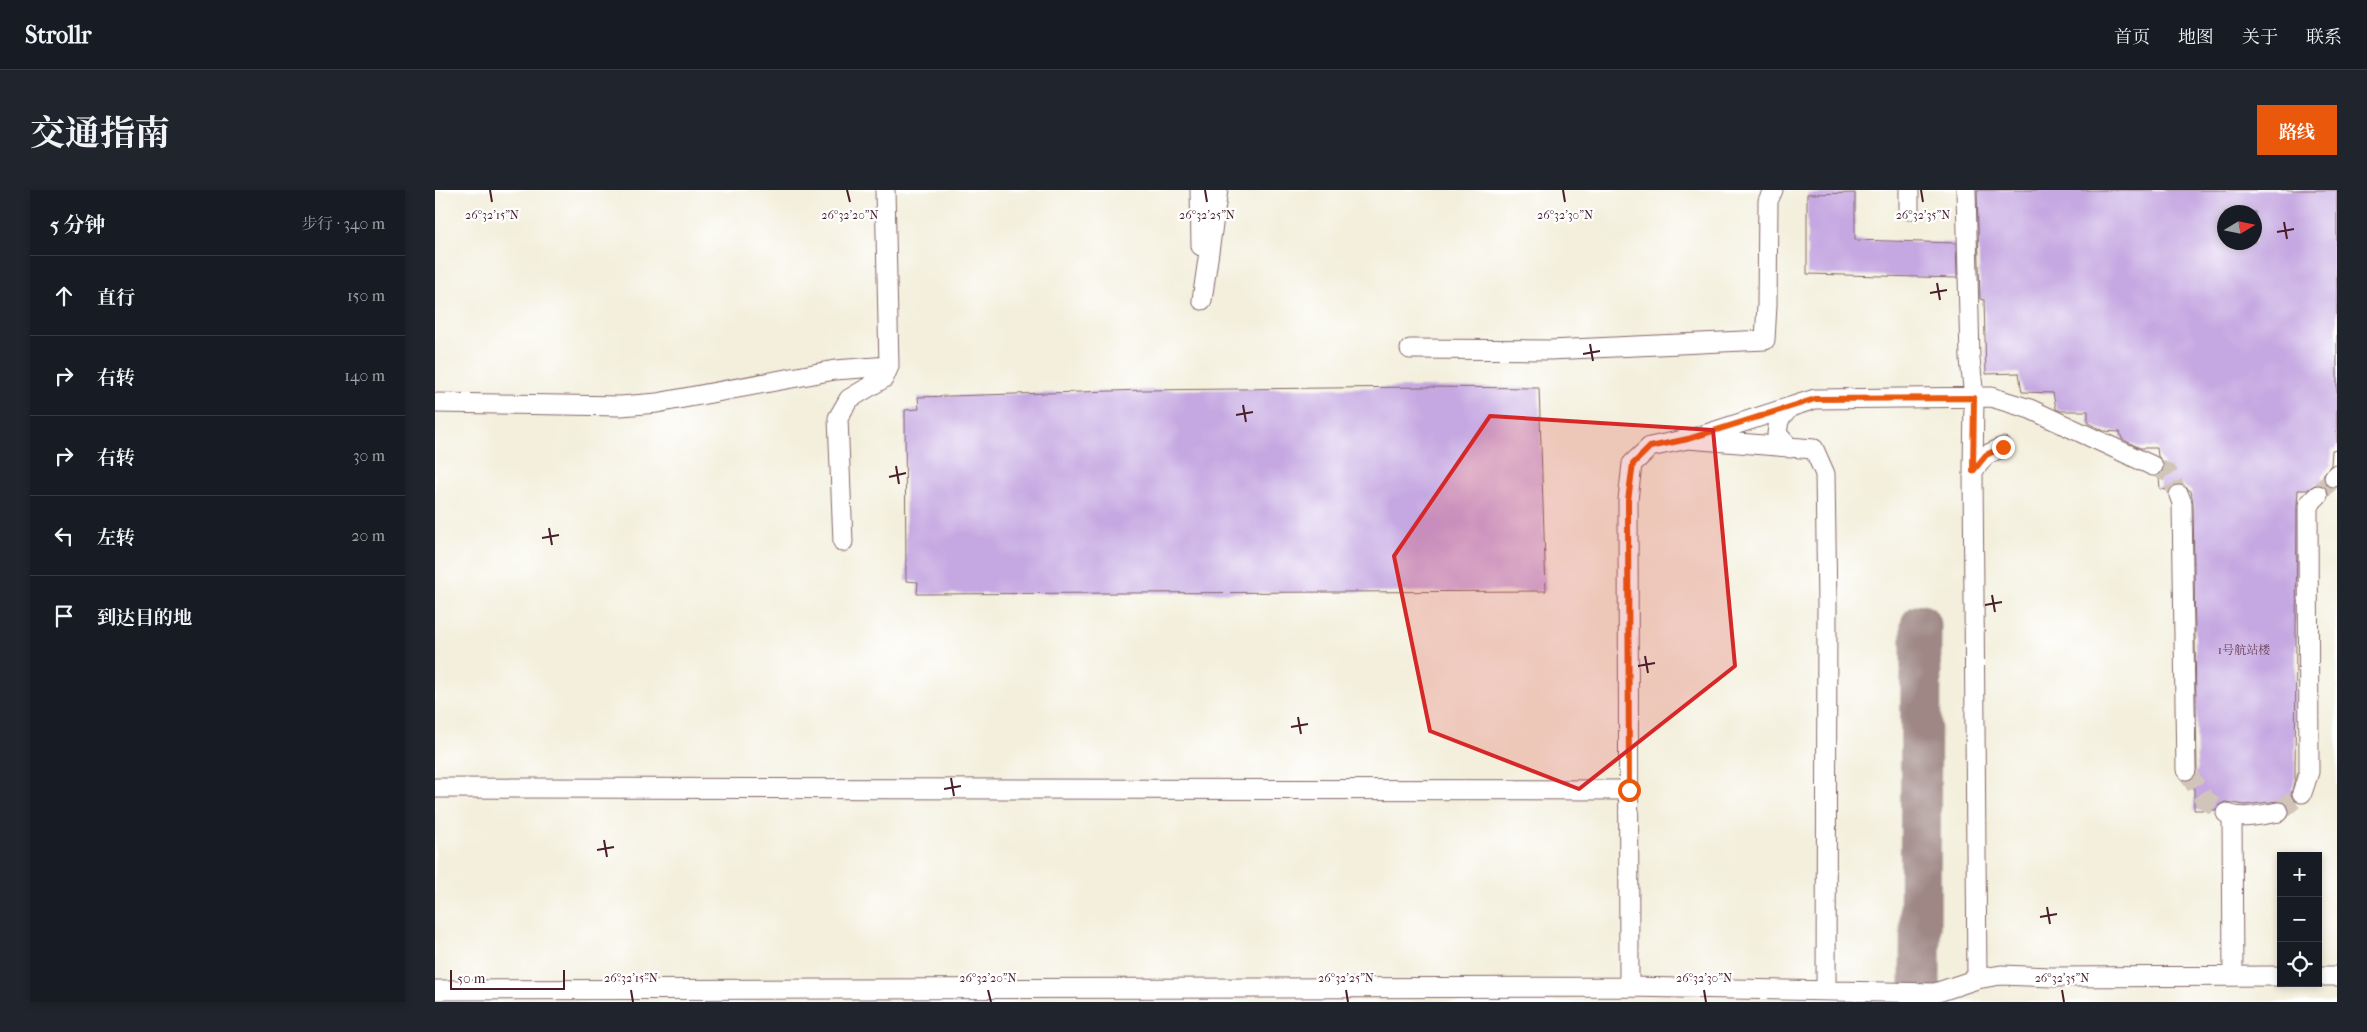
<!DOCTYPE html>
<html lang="zh">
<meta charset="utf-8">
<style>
:root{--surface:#171b24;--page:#20242c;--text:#f1f3f6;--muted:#9ea1a6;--line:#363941;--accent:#ea580c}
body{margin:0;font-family:"IM FELL French Canon","Noto Serif SC",serif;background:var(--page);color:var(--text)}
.controls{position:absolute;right:15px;bottom:15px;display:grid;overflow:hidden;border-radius:0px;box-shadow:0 2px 8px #0003}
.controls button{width:45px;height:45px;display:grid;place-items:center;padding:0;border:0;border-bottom:1px solid var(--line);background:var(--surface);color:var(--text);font:25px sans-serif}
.compass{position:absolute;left:1782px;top:15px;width:45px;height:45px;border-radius:50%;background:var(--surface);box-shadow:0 2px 8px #0003;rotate:80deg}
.scale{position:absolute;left:15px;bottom:12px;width:115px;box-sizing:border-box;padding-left:5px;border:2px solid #4a1f2b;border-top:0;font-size:14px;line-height:18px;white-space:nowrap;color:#4a1f2b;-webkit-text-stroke:4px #fff;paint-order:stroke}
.stop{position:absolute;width:15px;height:15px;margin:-11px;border:4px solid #ea580c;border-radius:50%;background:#fff}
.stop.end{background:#ea580c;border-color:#fff;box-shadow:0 1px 5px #0008}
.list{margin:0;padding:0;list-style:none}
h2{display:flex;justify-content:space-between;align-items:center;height:65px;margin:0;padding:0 20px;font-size:21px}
h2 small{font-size:16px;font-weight:400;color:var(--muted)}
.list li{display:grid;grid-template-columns:32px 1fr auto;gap:15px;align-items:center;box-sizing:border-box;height:80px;padding:0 20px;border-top:1px solid var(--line)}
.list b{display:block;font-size:19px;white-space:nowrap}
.list em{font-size:16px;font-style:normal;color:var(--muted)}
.icon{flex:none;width:28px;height:28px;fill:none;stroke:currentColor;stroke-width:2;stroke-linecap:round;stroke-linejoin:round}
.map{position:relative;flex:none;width:1902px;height:812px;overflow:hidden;border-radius:0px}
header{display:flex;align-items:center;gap:30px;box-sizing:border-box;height:70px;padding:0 25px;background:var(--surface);border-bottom:1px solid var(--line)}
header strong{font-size:24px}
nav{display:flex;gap:28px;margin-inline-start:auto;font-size:18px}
.intro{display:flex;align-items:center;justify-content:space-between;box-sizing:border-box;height:120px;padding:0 30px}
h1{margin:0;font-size:35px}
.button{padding:12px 22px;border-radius:0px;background:var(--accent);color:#fff;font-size:18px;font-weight:700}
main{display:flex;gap:30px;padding:0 30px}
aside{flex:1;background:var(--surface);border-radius:0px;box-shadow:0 2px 8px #0003}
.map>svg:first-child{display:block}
</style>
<header>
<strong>Strollr</strong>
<nav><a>首页</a><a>地图</a><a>关于</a><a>联系</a></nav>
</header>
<div class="intro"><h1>交通指南</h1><a class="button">路线</a></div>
<main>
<aside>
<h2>5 分钟<small>步行 · 340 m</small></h2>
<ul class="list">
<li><svg class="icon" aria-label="ahead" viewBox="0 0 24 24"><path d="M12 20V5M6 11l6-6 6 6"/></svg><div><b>直行</b></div><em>150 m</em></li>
<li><svg class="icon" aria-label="right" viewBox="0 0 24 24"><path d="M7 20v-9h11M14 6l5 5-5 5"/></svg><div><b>右转</b></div><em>140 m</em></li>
<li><svg class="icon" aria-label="right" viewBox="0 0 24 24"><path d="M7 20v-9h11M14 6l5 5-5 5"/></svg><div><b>右转</b></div><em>30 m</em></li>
<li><svg class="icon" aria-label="left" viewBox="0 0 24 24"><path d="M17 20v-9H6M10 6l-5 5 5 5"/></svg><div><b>左转</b></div><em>20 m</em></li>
<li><svg class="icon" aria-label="arrive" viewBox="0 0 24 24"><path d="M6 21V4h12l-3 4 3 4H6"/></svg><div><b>到达目的地</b></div></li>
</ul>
</aside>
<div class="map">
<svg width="1902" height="812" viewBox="0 0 1902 812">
<rect width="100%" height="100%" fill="#fff"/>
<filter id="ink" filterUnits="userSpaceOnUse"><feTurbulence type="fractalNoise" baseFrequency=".02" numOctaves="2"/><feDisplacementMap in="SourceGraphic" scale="10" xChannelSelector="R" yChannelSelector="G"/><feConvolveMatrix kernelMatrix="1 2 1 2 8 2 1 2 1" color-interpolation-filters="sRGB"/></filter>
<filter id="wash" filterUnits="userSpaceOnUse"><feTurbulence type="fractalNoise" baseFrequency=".0096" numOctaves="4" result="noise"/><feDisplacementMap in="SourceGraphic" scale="20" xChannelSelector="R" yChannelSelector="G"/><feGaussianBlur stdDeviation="1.12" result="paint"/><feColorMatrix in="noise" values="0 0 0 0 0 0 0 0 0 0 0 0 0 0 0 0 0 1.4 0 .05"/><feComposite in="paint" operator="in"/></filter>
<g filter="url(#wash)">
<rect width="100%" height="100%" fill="#f3efdc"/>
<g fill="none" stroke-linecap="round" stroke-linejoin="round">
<path stroke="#9e8784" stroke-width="41" d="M1485,812L1486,435"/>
</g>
<g id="blocks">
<path fill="#c5a7e1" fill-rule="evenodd" d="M1542,0H1902V259L1897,260L1896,275L1888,285V290L1895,299L1881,294L1872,300H1863L1862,315L1860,588L1856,605L1860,612V618H1854L1848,612L1843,611L1810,615L1790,612L1784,615L1780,620H1759V588L1762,580L1758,313L1756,301L1745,294L1740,295L1734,300L1725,299L1724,286L1729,275L1723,266L1722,258H1705L1687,249L1685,242L1669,241L1653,233V221H1626L1621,219L1618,203L1587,202L1584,183L1551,184L1549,110L1545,109ZM1790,22H1820V52H1790Z
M1420,3V50L1521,53L1522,88L1372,84V4Z
M986,197L1104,198L1111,401L482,404L483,392L471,391L470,220L484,219L483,207L709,200Z"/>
</g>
</g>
<g filter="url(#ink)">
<use href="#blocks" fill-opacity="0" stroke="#856869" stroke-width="1"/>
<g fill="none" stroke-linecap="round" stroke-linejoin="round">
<path stroke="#d1c5b9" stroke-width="19" stroke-dasharray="19 9" stroke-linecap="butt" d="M1718,276L1733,283L1744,305
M1883,305L1899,287
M1751,580L1769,609L1791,623
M1844,622L1867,603"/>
<defs>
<path id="minor" d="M765,0L766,56
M1531,0L1535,169L1539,208L1538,281
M1474,20V0
M767,110L783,0
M975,159L1115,160L1330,150L1332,115L1333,11L1338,0
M0,213L186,216L222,213L400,180L454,176
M1355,217L1344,230L1342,244L1355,258
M1262,247L1380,209L1556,207L1595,219L1718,276
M1899,287L1902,284
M1744,305L1747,313L1751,580
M408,352L403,228L414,209L449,188L454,176L450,0
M0,598L1194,600
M1867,603L1874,582L1873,315L1883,305
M1791,623C1806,631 1829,624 1844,622
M1797,626L1798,786
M1883,786H1902
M1542,789L1538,281L1551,265L1568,257
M1194,797L1193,310L1197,274L1215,257L1253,249L1379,259L1390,284L1392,415L1391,801
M0,800L1194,797L1500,803L1542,789L1566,785L1616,787L1846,786"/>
</defs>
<use href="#minor" stroke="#856869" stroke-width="21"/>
<use href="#minor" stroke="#fff" stroke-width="19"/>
</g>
</g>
<g fill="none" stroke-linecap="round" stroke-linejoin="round" filter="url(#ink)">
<path stroke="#ea580c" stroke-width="6" d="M1194,600L1193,310L1198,274L1215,257L1253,249L1380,209L1539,208L1538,281L1551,265L1568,257"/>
</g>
<path fill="#d62828" fill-opacity="0.2" stroke="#d62828" stroke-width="4" stroke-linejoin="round" d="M1055,226L1278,240L1300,476L1144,599L995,541L959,366Z"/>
<path fill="none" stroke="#4a1f2b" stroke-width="2" d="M55,0L57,12M412,0L415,12M770,0L772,12M1128,0L1130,12M1486,0L1488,12M1849,32L1852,49M1842,42L1859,39M1502,93L1505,110M1495,103L1512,100M1155,154L1158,171M1148,164L1165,161M808,215L811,232M801,225L818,222M461,276L464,294M454,287L471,283M114,338L117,355M107,348L124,345M1557,405L1560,422M1550,415L1567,412M1210,466L1213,483M1203,476L1220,473M863,527L866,544M856,537L873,534M516,588L519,606M509,599L526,596M169,650L172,667M162,660L179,657M1612,717L1615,734M1605,727L1622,724M196,800L198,812M553,800L556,812M911,800L913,812M1269,800L1271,812M1627,800L1629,812"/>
<g text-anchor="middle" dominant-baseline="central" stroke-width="4.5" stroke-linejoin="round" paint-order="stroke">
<g font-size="12" fill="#694158">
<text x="1809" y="460">1号航站楼</text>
</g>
</g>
<g font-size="12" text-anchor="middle" fill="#4a1f2b" stroke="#fff" stroke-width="4.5" stroke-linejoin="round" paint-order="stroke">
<text x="57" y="29">26°32'15"N</text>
<text x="415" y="29">26°32'20"N</text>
<text x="772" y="29">26°32'25"N</text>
<text x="1130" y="29">26°32'30"N</text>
<text x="1488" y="29">26°32'35"N</text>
<text x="196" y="792">26°32'15"N</text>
<text x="553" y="792">26°32'20"N</text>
<text x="911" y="792">26°32'25"N</text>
<text x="1269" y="792">26°32'30"N</text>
<text x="1627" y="792">26°32'35"N</text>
</g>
</svg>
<div class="controls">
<button>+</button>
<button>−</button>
<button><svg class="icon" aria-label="locate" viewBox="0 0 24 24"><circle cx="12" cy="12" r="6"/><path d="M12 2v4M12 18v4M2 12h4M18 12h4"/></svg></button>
</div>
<svg class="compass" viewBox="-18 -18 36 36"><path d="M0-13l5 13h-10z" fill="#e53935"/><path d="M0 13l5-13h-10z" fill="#9ea1a6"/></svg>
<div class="scale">50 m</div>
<div class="stop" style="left:1194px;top:600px"></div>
<div class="stop end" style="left:1568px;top:257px"></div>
</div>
</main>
